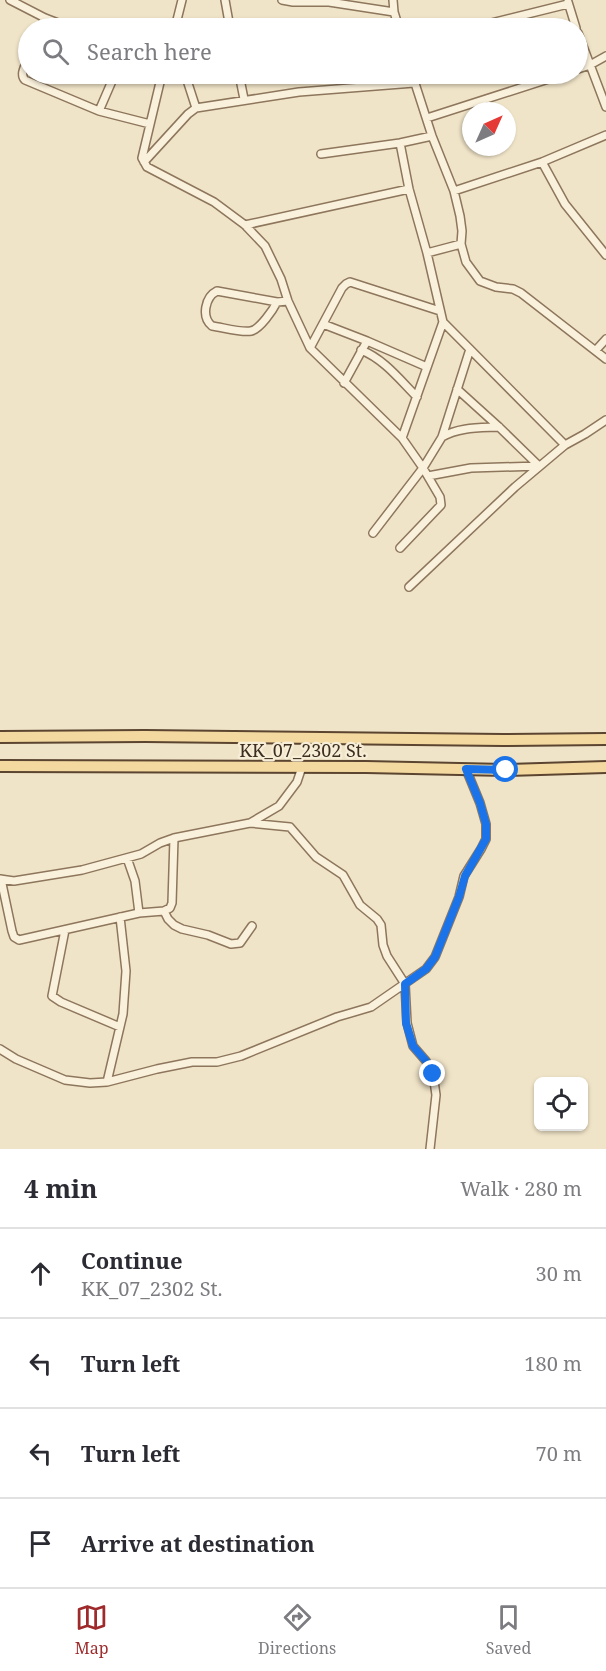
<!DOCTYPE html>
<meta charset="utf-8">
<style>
:root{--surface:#fff;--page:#f2f2f3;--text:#2b2b33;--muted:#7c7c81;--line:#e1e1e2;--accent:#9e2a2b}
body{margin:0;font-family:"Noto Serif",serif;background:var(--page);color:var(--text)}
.controls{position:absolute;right:18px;bottom:18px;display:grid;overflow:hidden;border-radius:9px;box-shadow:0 2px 4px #0004}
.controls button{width:54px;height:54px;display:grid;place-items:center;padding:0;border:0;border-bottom:2px solid var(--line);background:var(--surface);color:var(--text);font:30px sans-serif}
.compass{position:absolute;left:462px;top:102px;width:54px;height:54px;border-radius:50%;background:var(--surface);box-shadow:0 2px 4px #0004;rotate:45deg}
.stop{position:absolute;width:18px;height:18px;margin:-14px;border:4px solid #1a73e8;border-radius:50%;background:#fff}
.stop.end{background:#1a73e8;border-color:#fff;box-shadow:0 2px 6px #0008}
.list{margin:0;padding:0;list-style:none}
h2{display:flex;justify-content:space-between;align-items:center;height:78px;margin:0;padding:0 24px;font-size:26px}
h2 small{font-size:20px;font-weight:400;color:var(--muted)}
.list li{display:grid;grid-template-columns:39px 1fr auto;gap:18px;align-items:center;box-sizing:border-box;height:90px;padding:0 24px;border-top:2px solid var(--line)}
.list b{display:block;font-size:22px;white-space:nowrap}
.list p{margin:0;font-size:20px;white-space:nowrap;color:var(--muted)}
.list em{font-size:20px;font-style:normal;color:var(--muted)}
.icon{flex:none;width:33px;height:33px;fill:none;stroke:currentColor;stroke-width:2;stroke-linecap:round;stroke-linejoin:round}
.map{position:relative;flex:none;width:606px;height:1149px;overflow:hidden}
.search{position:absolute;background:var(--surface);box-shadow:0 2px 4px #0004;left:18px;right:18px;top:18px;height:66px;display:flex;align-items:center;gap:15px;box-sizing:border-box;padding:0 21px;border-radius:33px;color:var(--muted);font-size:22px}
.sheet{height:438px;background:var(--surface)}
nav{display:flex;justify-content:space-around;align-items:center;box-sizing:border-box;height:84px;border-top:2px solid var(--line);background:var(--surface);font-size:16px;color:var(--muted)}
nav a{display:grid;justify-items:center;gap:3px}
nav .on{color:var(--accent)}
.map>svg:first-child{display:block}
</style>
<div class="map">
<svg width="606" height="1149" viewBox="0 0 606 1149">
<rect width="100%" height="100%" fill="#f0e4c8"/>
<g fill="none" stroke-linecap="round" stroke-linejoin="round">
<defs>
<path id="street" d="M10,0L45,18L71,28
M225,0L230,28
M282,0L293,2H329L394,12
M393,0L394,12L399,28
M568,2L576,28
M40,28L45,18
M175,28L182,0
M471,28L568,4
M578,33L606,107
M28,58C26,65 19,74 25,80L99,111L150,124
M578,69L590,65L606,56
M162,74L142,158L147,167L214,202L245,225L265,246L281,279L288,301L310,348
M185,74L196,108L299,92L414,83
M239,74L244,99
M412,74L432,136L454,191L460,216L462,231L461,244L466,262L480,281L496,287L513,289L521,293L606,359
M99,111L115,74
M427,118L564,74
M400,143L409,189L427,253L443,322L565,445
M321,154L400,143L432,136
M144,162L188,114L196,108
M542,162L565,204L606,255
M454,191L542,162L606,135
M245,225L409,189
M427,253L461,244
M277,302L217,291C205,297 201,317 212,326C221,327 242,333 251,331C260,329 273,310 277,302L288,301
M323,324L367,341L344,383
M367,341L427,367
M361,350C384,359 400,380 417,397
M596,350L606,339
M457,389L499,427L539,466
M442,437C459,427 479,428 499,427
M402,438L443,322
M428,476L471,468L539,466
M373,533L423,468L442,437L470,349
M400,548L441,505L440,497L423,468L402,438L310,348L342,288L346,284L350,282L440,311
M409,587L515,487L565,445L585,434L606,420
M250,823L290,827L316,857L343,875L360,905L377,919L381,925L383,945L387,956L405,984L407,1023L413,1046L426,1061L433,1074L436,1095L430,1149
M127,858L135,881L139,913
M0,879L14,881L82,870L141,854L160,843L174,838L250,823L279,806L297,782L302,767
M1,879L12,931L14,937L19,940L139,913L164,911L170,908L172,903L174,838
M164,911L168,919L174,925L182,929L208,935L231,944L240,943L252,926
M65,930L52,996L61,1002L120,1027
M0,1049L16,1059L65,1080L90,1083L107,1082L157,1069L192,1062H217L241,1056L337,1017L371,1007L426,969L435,957L459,897L464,876L481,849L486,839V824L480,803L466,769
M107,1082L123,1014L126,971L120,917"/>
<path id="primary" d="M0,737L145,736L503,740L606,739
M0,766L366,767L506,770L606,767"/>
</defs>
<use href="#street" stroke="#8d765c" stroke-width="10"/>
<use href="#primary" stroke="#5b4430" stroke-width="14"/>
<use href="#street" stroke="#faf1dc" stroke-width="7"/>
<use href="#primary" stroke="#f3d9a0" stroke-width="10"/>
</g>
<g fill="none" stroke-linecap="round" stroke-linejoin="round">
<path stroke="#1a73e8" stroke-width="8" d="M433,1074L426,1061L413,1046L406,1023L405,984L426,969L435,957L459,897L465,876L486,839V824L480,803L466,769L506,770"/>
</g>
<g text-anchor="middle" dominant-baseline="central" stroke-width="4.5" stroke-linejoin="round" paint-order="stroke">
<g font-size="18" fill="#3d2e20" stroke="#f7eed8">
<text x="303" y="750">KK_07_2302 St.</text>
</g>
</g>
</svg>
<div class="controls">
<button><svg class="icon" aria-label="locate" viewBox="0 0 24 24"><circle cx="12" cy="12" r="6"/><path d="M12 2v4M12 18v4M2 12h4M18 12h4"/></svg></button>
</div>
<svg class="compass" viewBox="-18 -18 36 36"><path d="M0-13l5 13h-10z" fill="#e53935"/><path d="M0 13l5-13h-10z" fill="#7c7c81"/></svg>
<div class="stop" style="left:506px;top:770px"></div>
<div class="stop end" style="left:433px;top:1074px"></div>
<div class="search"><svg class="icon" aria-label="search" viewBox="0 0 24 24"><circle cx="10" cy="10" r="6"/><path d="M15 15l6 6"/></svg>Search here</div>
</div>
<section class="sheet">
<h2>4 min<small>Walk · 280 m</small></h2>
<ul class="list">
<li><svg class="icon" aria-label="ahead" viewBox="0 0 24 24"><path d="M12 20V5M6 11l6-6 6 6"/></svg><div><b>Continue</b><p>KK_07_2302 St.</p></div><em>30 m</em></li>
<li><svg class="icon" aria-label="left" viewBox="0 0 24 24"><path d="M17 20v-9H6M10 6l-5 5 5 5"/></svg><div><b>Turn left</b></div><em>180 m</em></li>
<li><svg class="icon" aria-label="left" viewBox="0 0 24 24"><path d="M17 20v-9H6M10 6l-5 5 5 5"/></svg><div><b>Turn left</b></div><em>70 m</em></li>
<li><svg class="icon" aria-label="arrive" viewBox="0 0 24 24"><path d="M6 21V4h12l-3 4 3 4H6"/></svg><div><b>Arrive at destination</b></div></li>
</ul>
</section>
<nav>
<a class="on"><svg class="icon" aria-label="map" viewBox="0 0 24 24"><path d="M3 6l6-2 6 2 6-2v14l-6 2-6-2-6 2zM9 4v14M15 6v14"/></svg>Map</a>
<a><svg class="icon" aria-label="directions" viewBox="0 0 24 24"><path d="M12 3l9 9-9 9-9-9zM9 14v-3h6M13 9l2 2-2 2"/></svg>Directions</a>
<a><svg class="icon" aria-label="saved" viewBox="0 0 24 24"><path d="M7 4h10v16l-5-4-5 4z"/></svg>Saved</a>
</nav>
